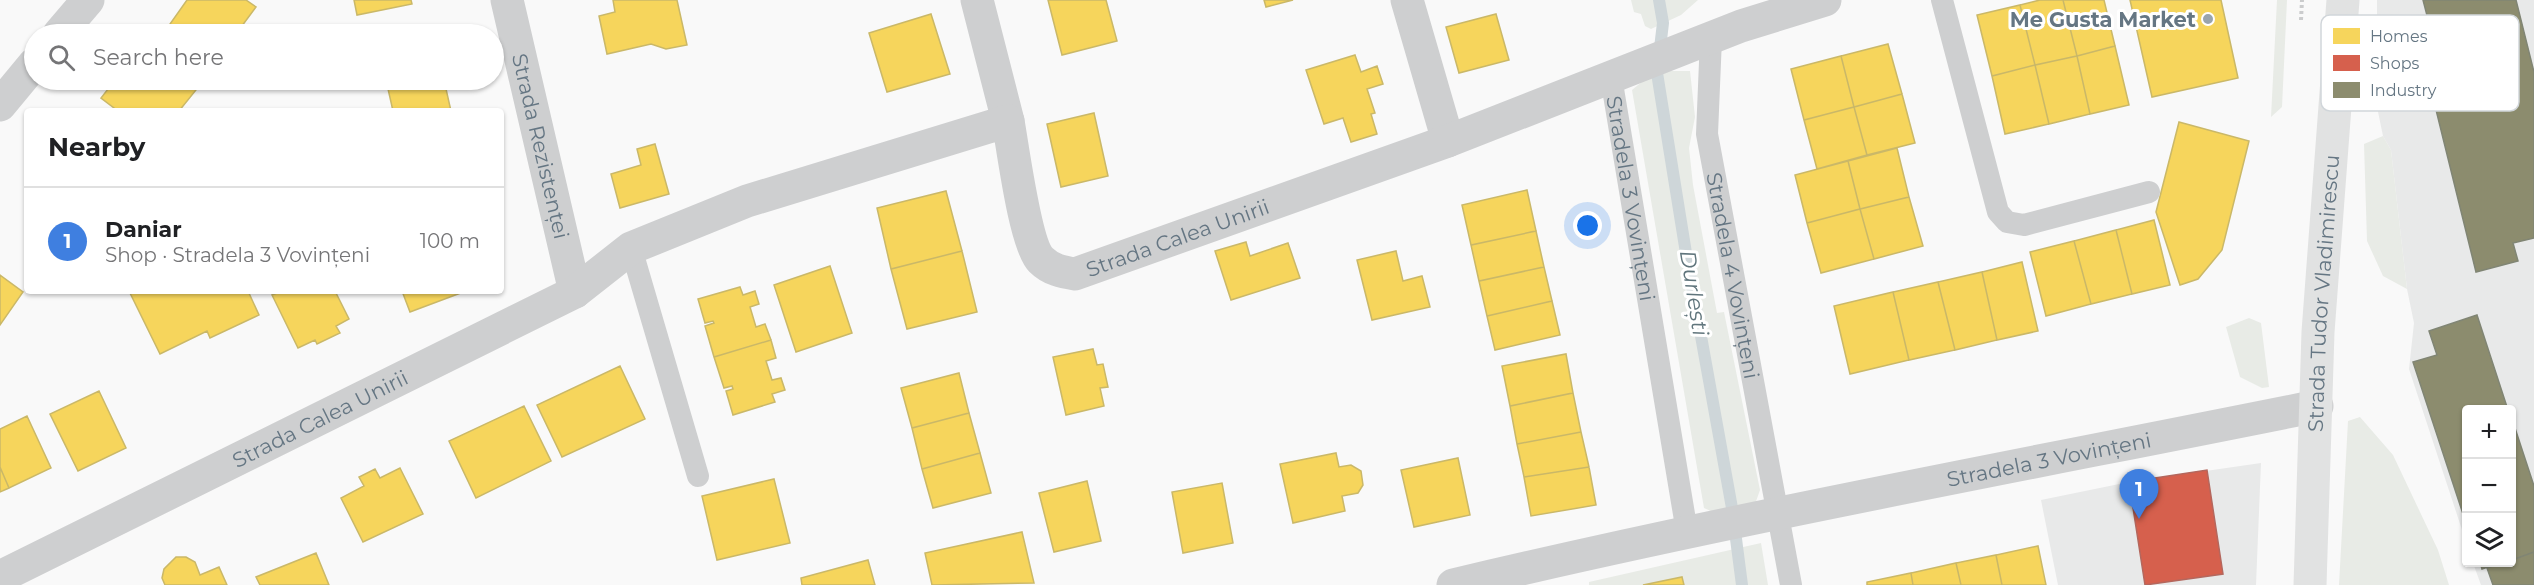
<!DOCTYPE html>
<meta charset="utf-8">
<style>
:root{--surface:#fff;--page:#f6f6f6;--text:#202124;--muted:#757577;--line:#e0e0e0;--accent:#b45309}
body{margin:0;font-family:Montserrat,sans-serif;background:var(--page);color:var(--text)}
.controls{position:absolute;right:18px;bottom:18px;display:grid;overflow:hidden;border-radius:6px;box-shadow:0 2px 4px #0004}
.controls button{width:54px;height:54px;display:grid;place-items:center;padding:0;border:0;border-bottom:2px solid var(--line);background:var(--surface);color:var(--text);font:30px sans-serif}
.you{position:absolute;left:1588px;top:226px;width:21px;height:21px;margin:-15px;border:4px solid #fff;border-radius:50%;background:#1a73e8;box-shadow:0 0 0 9px #1a73e833}
.badge{display:grid;place-items:center;width:39px;height:39px;border-radius:50%;background:var(--accent);color:#fff;font-size:20px;font-weight:700}
.pin{position:absolute;translate:-50% -50px;filter:drop-shadow(0 2px 3px #0008)}
.pin::after{content:'';position:absolute;top:32px;width:21px;height:18px;background:inherit;clip-path:polygon(0 0,100% 0,50% 100%)}
.list{margin:0;padding:0;list-style:none}
h2{display:flex;justify-content:space-between;align-items:center;height:78px;margin:0;padding:0 24px;font-size:26px}
h2 small{font-size:20px;font-weight:400;color:var(--muted)}
.list li{display:grid;grid-template-columns:39px 1fr auto;gap:18px;align-items:center;box-sizing:border-box;height:108px;padding:0 24px;border-top:2px solid var(--line)}
.list b{display:block;font-size:22px;white-space:nowrap}
.list p{margin:0;font-size:20px;white-space:nowrap;color:var(--muted)}
.list em{font-size:20px;font-style:normal;color:var(--muted)}
.icon{flex:none;width:33px;height:33px;fill:none;stroke:currentColor;stroke-width:2;stroke-linecap:round;stroke-linejoin:round}
.map{position:relative;flex:none;width:2534px;height:585px;overflow:hidden}
.search{position:absolute;background:var(--surface);box-shadow:0 2px 4px #0004;left:24px;top:24px;width:480px;height:66px;display:flex;align-items:center;gap:15px;box-sizing:border-box;padding:0 21px;border-radius:33px;color:var(--muted);font-size:22px}
.panel{position:absolute;background:var(--surface);box-shadow:0 2px 4px #0004;left:24px;top:108px;width:480px;height:186px;border-radius:6px}
.map>svg:first-child{display:block}
</style>
<div class="map">
<svg width="2534" height="585" viewBox="0 0 2534 585">
<rect width="100%" height="100%" fill="#f9f9f9"/>
<path fill="#e8e9e9" d="M2377,0H2534V585H2481L2473,563L2512,562V410H2466V542L2409,369L2414,323L2407,289L2391,150L2383,136L2377,107Z
M2261,463L2256,585H2058L2041,500L2129,482Z"/>
<path fill="#e8ebe6" d="M1631,0H1698L1681,15L1651,29L1645,26L1641,14L1634,12Z
M2277,0H2287L2282,107L2271,117Z
M1665,71H1690L1695,117L1689,148L1693,185L1717,313L1724,312L1760,490L1754,507L1724,517L1704,508L1632,90L1644,80Z
M2383,136L2391,150L2407,289L2383,276L2367,241L2364,144Z
M2249,318L2261,323L2269,387L2262,388L2240,377L2226,327Z
M2360,417L2393,455L2438,550L2449,585H2339L2348,421Z
M1761,543L1768,585H1589V582Z"/>
<path fill="#f6d55c" stroke="#cab868" stroke-width="1.5" d="M187,0H246L256,7L236,34H185L170,24Z
M354,0H411L412,4L357,15Z
M613,0H677L687,45L666,49L651,44L607,54L599,16L615,12Z
M1048,0H1106L1117,41L1062,55Z
M1264,0H1293L1266,7Z
M2040,0H2063L2077,56L2035,65L2020,5Z
M2063,0H2104L2115,46L2077,56Z
M2130,0H2221L2238,78L2152,97Z
M2020,5L2035,65L1992,76L1977,15Z
M931,14L950,74L887,92L869,33Z
M1496,14L1509,60L1459,73L1446,27Z
M1888,44L1902,94L1854,107L1841,56Z
M2115,46L2129,105L2090,114L2077,56Z
M1355,55L1361,72L1377,66L1383,84L1367,89L1375,113L1371,114L1377,134L1351,142L1343,118L1324,124L1306,70Z
M1841,56L1854,107L1804,120L1791,69Z
M2077,56L2090,114L2049,124L2035,65Z
M2035,65L2049,124L2005,134L1992,76Z
M115,80H193L200,85L179,111H118L101,98Z
M386,80H444L451,111H393Z
M1902,94L1915,143L1867,155L1854,107Z
M1854,107L1867,155L1817,169L1804,120Z
M1094,113L1108,176L1061,187L1047,124Z
M2179,122L2249,141L2222,250L2198,279L2180,285L2156,212Z
M655,144L669,194L620,208L611,174L641,165L637,149Z
M1897,148L1909,197L1860,209L1848,161Z
M1848,161L1860,209L1807,223L1795,175Z
M1527,190L1536,231L1471,245L1462,205Z
M946,191L962,251L891,269L877,208Z
M1909,197L1923,246L1874,259L1860,209Z
M1860,209L1874,259L1821,273L1807,223Z
M2154,220L2170,285L2132,294L2116,230Z
M2116,230L2132,294L2091,304L2074,241Z
M1536,231L1544,267L1479,281L1471,245Z
M2074,241L2091,304L2046,316L2030,252Z
M1246,242L1250,256L1288,243L1300,278L1231,300L1215,251Z
M962,251L977,312L907,329L891,269Z
M1396,251L1403,281L1422,276L1430,307L1372,320L1357,260Z
M2022,262L2038,331L1997,340L1982,272Z
M830,266L852,333L796,352L774,285Z
M1544,267L1552,301L1487,316L1479,281Z
M1982,272L1997,340L1955,350L1938,282Z
M0,275L23,292L0,325Z
M1938,282L1955,350L1909,360L1893,292Z
M740,287L743,295L755,291L759,304L750,307L756,327L765,324L771,340L714,357L705,326L714,323L713,321L705,323L698,299Z
M129,291H248L259,315L210,338L207,331L160,354Z
M282,291H335L349,319L336,326L340,333L317,344L315,340L298,348L272,295Z
M402,291H466L410,312Z
M1893,292L1909,360L1850,374L1834,306Z
M1552,301L1560,335L1495,350L1487,316Z
M771,340L776,358L766,361L772,380L781,378L785,390L772,394L775,402L733,415L726,391L733,389L732,386L724,388L714,357Z
M1093,349L1097,365L1103,364L1108,387L1100,388L1104,406L1066,415L1053,357Z
M1566,354L1573,393L1510,406L1502,366Z
M620,366L645,419L562,457L537,405Z
M959,373L969,413L912,428L901,388Z
M99,391L126,448L78,471L50,414Z
M1573,393L1581,432L1517,444L1510,406Z
M524,406L551,461L476,498L449,441Z
M969,413L980,453L922,469L912,428Z
M27,416L51,468L9,488L0,467V429Z
M1581,432L1589,467L1524,477L1517,444Z
M980,453L991,493L933,508L922,469Z
M1336,453L1339,467L1351,465L1361,471L1363,485L1358,493L1342,496L1345,511L1293,523L1280,464Z
M1458,458L1470,515L1414,527L1401,470Z
M0,467L9,488L0,492Z
M1589,467L1596,505L1531,516L1524,477Z
M400,468L423,514L363,542L341,498L364,486L359,477L375,469L380,478Z
M774,479L790,543L717,560L702,496Z
M1087,481L1101,541L1054,552L1039,493Z
M1222,483L1233,543L1183,553L1172,492Z
M1022,532L1034,583L932,585L925,553Z
M2038,546L2046,585H2002L1996,555Z
M316,553L329,585H260L256,577Z
M1996,555L2002,585H1961L1956,563Z
M176,557H186L195,562L200,575L219,567L227,585H165L162,578L164,569Z
M868,560L875,585H802L801,578Z
M1956,563L1961,585H1913L1911,573Z
M1911,573L1913,585H1867V582Z
M1682,577L1684,585H1643Z"/>
<path fill="#d6604d" stroke="#b4675d" stroke-width="1.5" d="M2207,470L2223,574L2145,585L2129,482Z"/>
<path fill="#8c8c6e" stroke="#808574" stroke-width="1.5" d="M2423,0H2516L2534,72V238L2513,243L2518,261L2476,272L2423,57L2437,54Z
M2477,315L2508,410H2466V523L2413,362L2437,355L2429,331Z
M2512,419L2534,486V552L2512,560Z
M2534,552V585H2493L2487,568L2503,562H2512V560Z
M2480,562H2503L2482,569Z"/>
<g fill="none" stroke-linecap="round" stroke-linejoin="round">
<path stroke="#ced6d9" stroke-width="12" d="M1659,0L1663,23L1657,73L1686,253L1732,508L1742,585"/>
<path stroke="#cbcccd" stroke-width="4" stroke-dasharray="3 3" stroke-linecap="butt" d="M2301,20L2302,0"/>
<g stroke="#cecfd0" stroke-width="22">
<path d="M1942,0L1998,212L2007,222L2024,225L2149,192"/>
<path id="s1" d="M1711,38L1707,134L1791,585"/>
<path id="s2" d="M1611,77L1687,532"/>
<path d="M631,248L698,476"/>
</g>
<g stroke="#cecfd0" stroke-width="33">
<path id="s3" d="M507,0L575,292"/>
<path d="M977,0L1008,121"/>
<path d="M1407,0L1448,141"/>
<path d="M59,34L88,0"/>
<path d="M0,105L34,64"/>
<path id="s4" d="M0,577L575,292L631,248L747,201L1008,121C1013,148 1025,244 1041,260C1051,270 1063,272 1075,274L1448,141L1741,26L1825,0"/>
<path id="s5" d="M1453,585C1739,517 2029,464 2317,406"/>
</g>
<path stroke="#e1e2e2" stroke-width="33" id="s6" d="M2310,585L2318,332L2343,0"/>
</g>
<circle fill="#99a4ac" stroke="#fff" stroke-width="2" cx="2208" cy="19" r="6"/>
<g text-anchor="middle" dominant-baseline="central" stroke-width="6" stroke-linejoin="round" paint-order="stroke">
<g font-size="21" font-weight="bold" fill="#657683" stroke="#fff" text-anchor="end">
<text x="2196" y="19">Me Gusta Market</text>
</g>
<g font-size="21" fill="#657683" stroke="#fff">
<text stroke="none"><textPath href="#s3" startOffset="150">Strada Rezistenței</textPath></text>
<text stroke="none"><textPath href="#s2" startOffset="123">Stradela 3 Vovințeni</textPath></text>
<text stroke="none"><textPath href="#s4" startOffset="1401">Strada Calea Unirii</textPath></text>
<text stroke="none"><textPath href="#s1" startOffset="240">Stradela 4 Vovințeni</textPath></text>
<text stroke="none"><textPath href="#s6" startOffset="292">Strada Tudor Vladimirescu</textPath></text>
<text stroke="none"><textPath href="#s4" startOffset="357">Strada Calea Unirii</textPath></text>
<text stroke="none"><textPath href="#s5" startOffset="609">Stradela 3 Vovințeni</textPath></text>
</g>
<g font-size="22" font-style="italic" fill="#60757c" stroke="#fff">
<text transform="translate(1694 293) rotate(81)">Durlești</text>
</g>
</g>
<rect x="2321" y="15" width="198" height="96" rx="9" fill="#fff" stroke="#d1d6da" stroke-width="1.5"/>
<rect x="2333" y="28" width="27" height="16" fill="#f6d55c"/>
<rect x="2333" y="55" width="27" height="16" fill="#d6604d"/>
<rect x="2333" y="82" width="27" height="16" fill="#8c8c6e"/>
<g font-size="16" fill="#657683">
<text x="2370" y="42">Homes</text>
<text x="2370" y="69">Shops</text>
<text x="2370" y="96">Industry</text>
</g>
</svg>
<div class="controls">
<button>+</button>
<button>−</button>
<button><svg class="icon" aria-label="layers" viewBox="0 0 24 24"><path d="M12 4l9 5-9 5-9-5zM3 14l9 5 9-5"/></svg></button>
</div>
<div class="you"></div>
<div class="pin badge" style="left:2139px;top:519px;background:#3f7fe0">1</div>
<div class="search"><svg class="icon" aria-label="search" viewBox="0 0 24 24"><circle cx="10" cy="10" r="6"/><path d="M15 15l6 6"/></svg>Search here</div>
<section class="panel">
<h2>Nearby<small></small></h2>
<ul class="list">
<li><span class="badge" style="background:#3f7fe0">1</span><div><b>Daniar</b><p>Shop · Stradela 3 Vovințeni</p></div><em>100 m</em></li>
</ul>
</section>
</div>
